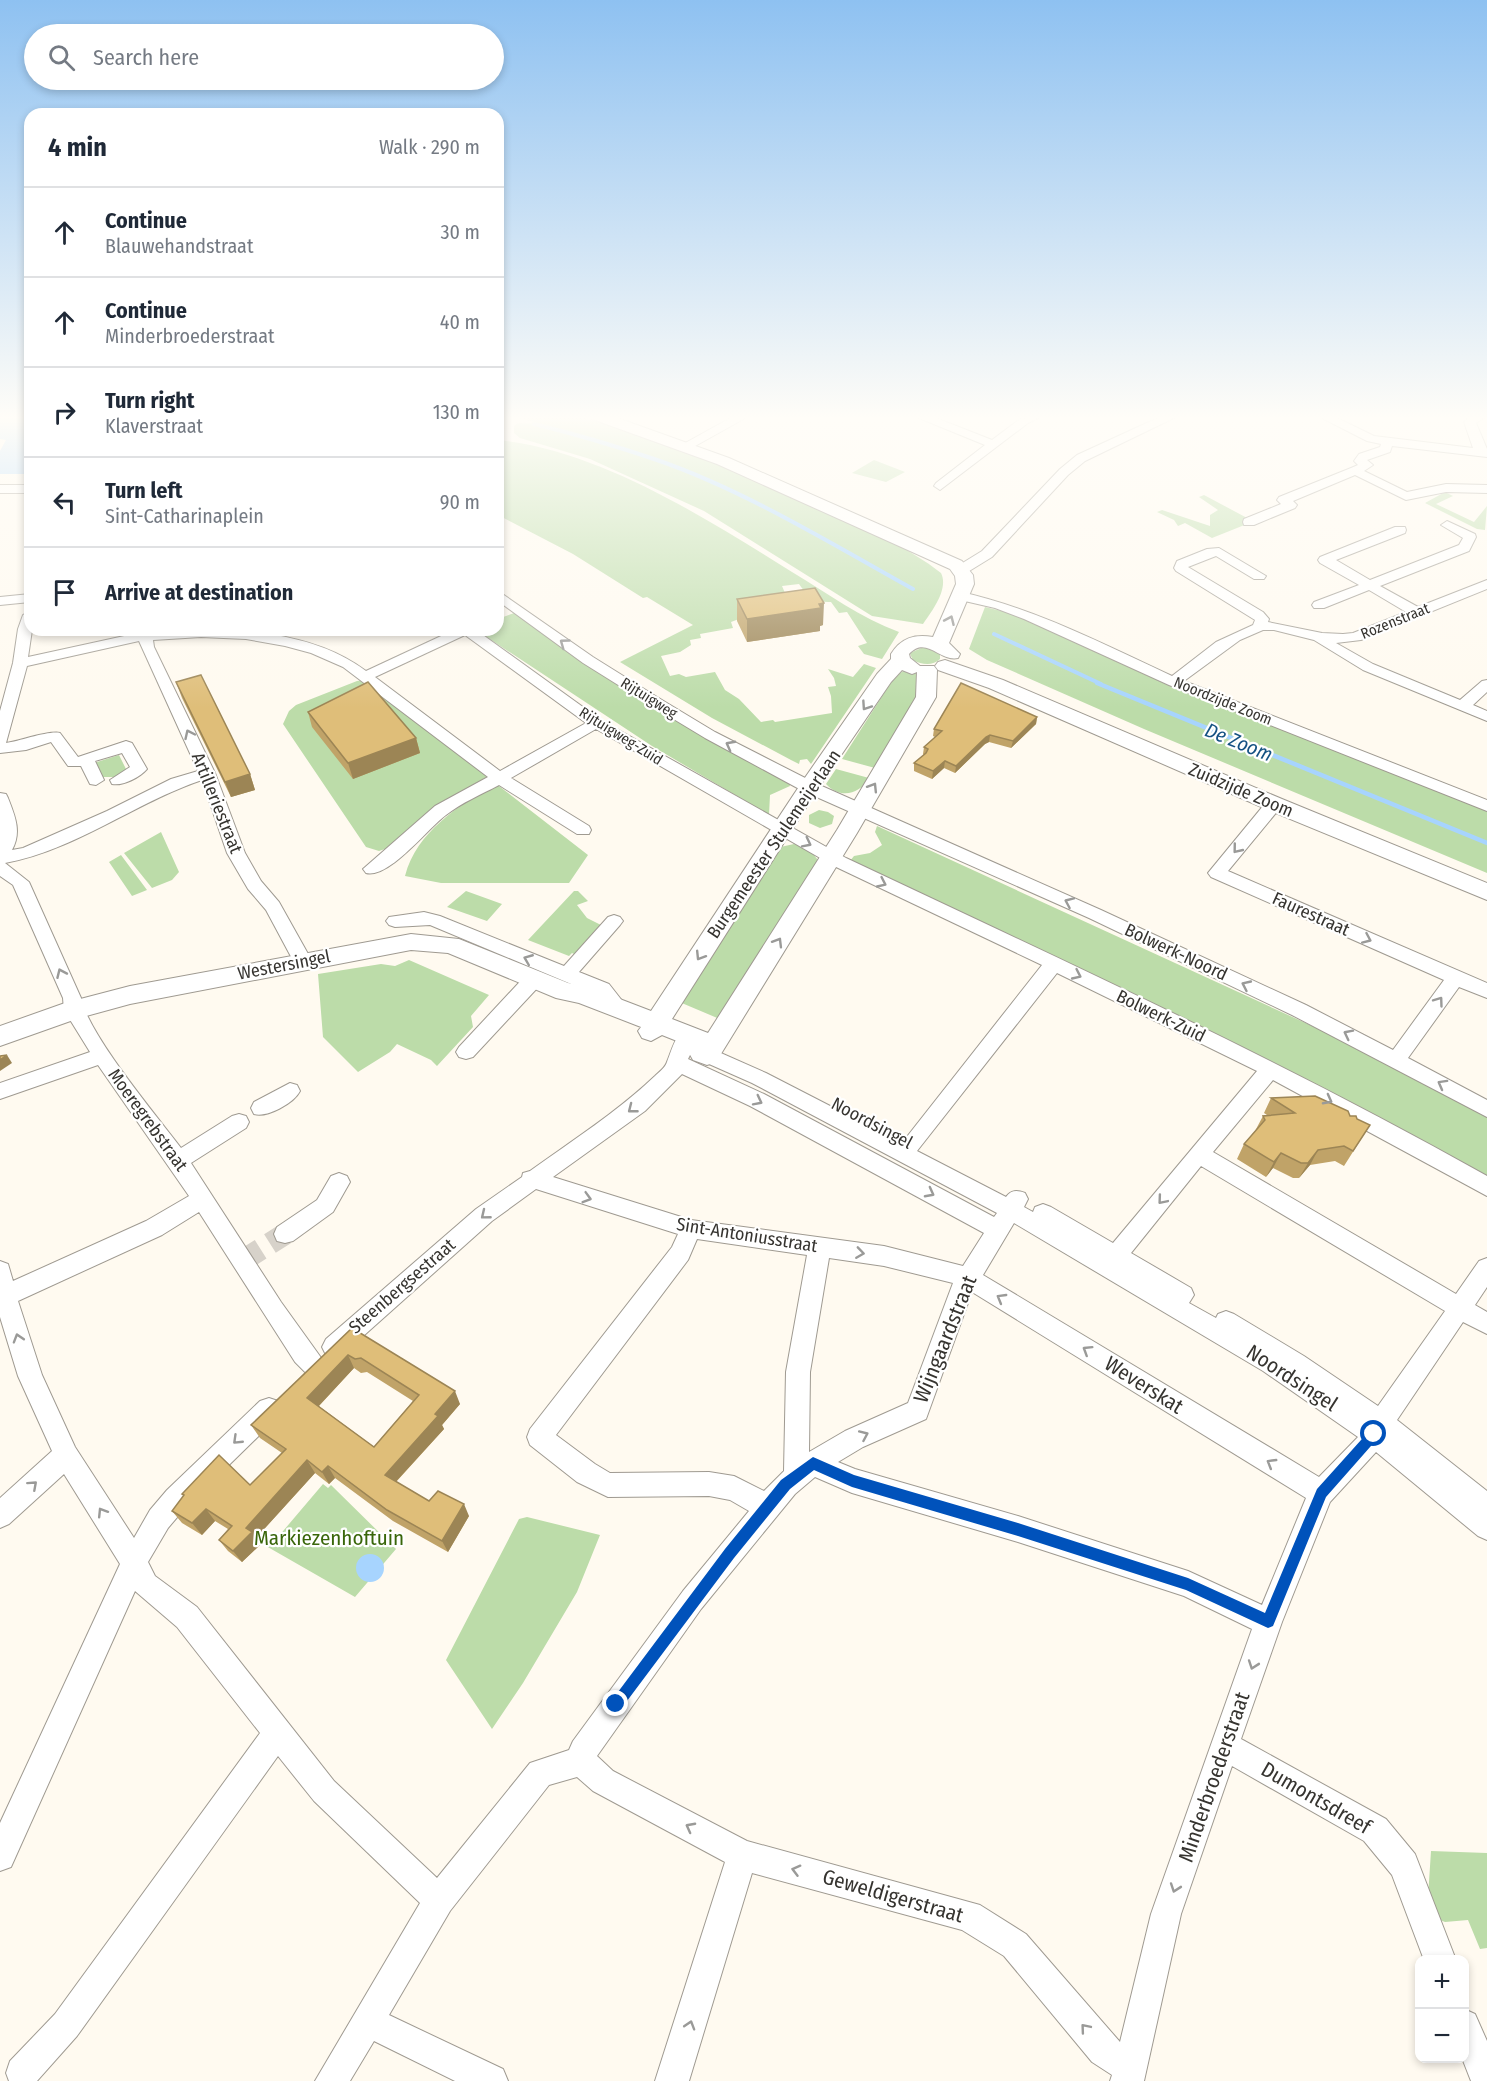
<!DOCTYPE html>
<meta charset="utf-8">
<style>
:root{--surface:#fff;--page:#f2f2f3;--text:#1f2937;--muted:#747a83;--line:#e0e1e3}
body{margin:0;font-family:"Fira Sans Condensed",sans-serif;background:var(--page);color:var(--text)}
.controls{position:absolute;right:18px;bottom:18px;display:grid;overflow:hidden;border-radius:12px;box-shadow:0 3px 9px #0003}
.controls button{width:54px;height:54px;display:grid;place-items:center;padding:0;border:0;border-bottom:2px solid var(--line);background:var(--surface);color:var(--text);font:30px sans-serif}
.stop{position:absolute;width:18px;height:18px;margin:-14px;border:4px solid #0052bb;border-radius:50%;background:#fff}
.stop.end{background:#0052bb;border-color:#fff;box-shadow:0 2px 6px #0008}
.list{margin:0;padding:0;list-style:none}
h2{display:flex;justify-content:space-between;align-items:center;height:78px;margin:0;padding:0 24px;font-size:26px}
h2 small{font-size:20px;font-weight:400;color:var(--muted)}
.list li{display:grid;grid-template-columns:39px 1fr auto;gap:18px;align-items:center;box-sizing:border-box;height:90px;padding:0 24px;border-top:2px solid var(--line)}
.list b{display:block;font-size:22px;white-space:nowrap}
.list p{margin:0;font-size:20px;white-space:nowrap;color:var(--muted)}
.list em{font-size:20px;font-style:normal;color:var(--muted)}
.icon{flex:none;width:33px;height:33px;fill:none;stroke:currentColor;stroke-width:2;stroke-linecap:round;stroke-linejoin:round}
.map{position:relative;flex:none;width:1487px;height:2081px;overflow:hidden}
.search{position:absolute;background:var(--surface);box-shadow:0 3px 9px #0003;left:24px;top:24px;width:480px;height:66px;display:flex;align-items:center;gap:15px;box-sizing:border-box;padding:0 21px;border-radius:33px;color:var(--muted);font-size:22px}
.panel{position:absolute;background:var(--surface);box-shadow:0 3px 9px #0003;left:24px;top:108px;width:480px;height:528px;border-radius:18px}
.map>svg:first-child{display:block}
</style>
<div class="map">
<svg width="1487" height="2081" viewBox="0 0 1487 2081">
<rect width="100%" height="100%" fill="#fffaf0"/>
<path fill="#bcdca9" d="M513,416C533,416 557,413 577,417C654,433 727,468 799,499C842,518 905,544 941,573C949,589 932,611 923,624L872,616L704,511L590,459L520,438L514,433V426L518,423L541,424Z
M498,440C602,451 705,518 792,572C827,593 861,618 899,632L882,659L864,654L858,646L867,643L847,612L839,613L831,602C817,603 806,595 799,584L782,586L785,593L747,616L731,622L733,628L700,634L701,638L690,640L691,645L680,652L661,656L670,676L679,674L686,677L715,672L725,690L739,699L761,722L773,720L775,722L832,713L831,696L828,687L836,686L834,678L828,669L853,677L864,664L876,668L811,764L807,759L800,760L799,764L791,760L712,718L620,662L693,625L647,597L643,598L573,554L498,515Z
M874,460L905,472L886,482L852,473Z
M1445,492L1453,496L1436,504L1474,522L1487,506L1485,530L1477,529L1425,503Z
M1204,495L1249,519L1247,524L1212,538L1185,523L1178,526L1174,520L1157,512L1162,510L1210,526V515L1218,510L1199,497Z
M985,607L1014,614L1487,809V873L1144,729L987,660L969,649Z
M514,613L789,781L790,786L770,795L769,815L652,746L476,630H498V619Z
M924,647L940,654V659C933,666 922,665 913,660L910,654L912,652Z
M907,669L917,673L920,689L900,728L875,768L842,759L895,676Z
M364,680L488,776L435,807L397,845L379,851L366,847L283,724L289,711L296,705L357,681Z
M119,755L128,773L117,777H101L94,763Z
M836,769L869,778C859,795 840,799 826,784Z
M495,783L588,855L569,883H441L405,876C417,831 458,807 495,783Z
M819,810L828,812L834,816L832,824L820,828L809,823V815Z
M877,826L1323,1031L1487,1117V1181L850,861L854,856L870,853L882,845L875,832Z
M161,832L179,872L172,880L152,888L124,853Z
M794,844L810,850L821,864L722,1020L677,1001L776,848Z
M121,855L147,890L132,896L109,862Z
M466,891L502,904L487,921L447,907Z
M574,891H578L588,901L577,905L587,918L601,925L576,955L572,953L569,956L528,940Z
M409,960L489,995L471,1016L473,1027L437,1066L431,1060L397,1044L390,1052L358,1072L323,1037L318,974L381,964L395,966Z
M323,1484L328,1488L331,1485L396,1549L355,1597L266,1546L275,1536L278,1537Z
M527,1517L600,1535L577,1592L523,1683L492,1729L446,1660L519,1519Z
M1431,1851L1487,1853V1948L1480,1949L1468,1920L1445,1922L1440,1920L1428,1897Z"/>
<path fill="#a7d4fe" d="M0,416H30L25,419L30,422V469L27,474H0V451L6,440L0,439Z
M356 1568a14 14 0 1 1 28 0a14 14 0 1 1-28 0Z"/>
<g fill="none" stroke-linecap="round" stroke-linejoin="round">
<path stroke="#a7d4fe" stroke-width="4" d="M534,424C575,434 616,446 657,460C744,490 832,544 913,589
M994,634L1101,684"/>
<path stroke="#a7d4fe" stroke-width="4.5" d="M1097,683L1487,843"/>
<path stroke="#d7d2ca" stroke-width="22" stroke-dasharray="22 11" stroke-linecap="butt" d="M242,1261L285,1234"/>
<defs>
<path id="minor" d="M734,416H749L688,450H680L678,447Z
M914,416H931L992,440L1020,419L1042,416L1028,423L940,490L934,486L936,483L985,445Z
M1162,416H1178L1085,461L1068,475L992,557L966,573H956L954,570L956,567L982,551L1060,469L1077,455Z
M1318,416H1333L1374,436L1473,448L1464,422L1472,416H1487L1476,423L1487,449V457L1392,446L1390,452L1367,460L1373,465L1364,471L1407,492L1446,484L1487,485V493L1446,492L1406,500L1355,475L1293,501L1297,505L1295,508L1254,525H1244L1243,522L1244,519L1281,504L1277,500L1279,497L1351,468L1358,465L1354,461L1359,454L1380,447L1381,444L1367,441Z
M0,485H30V493H0Z
M1447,521L1475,534L1476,537L1469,551L1380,586L1418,607L1487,580V589L1361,640L1336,643L1373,664L1460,700L1482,681L1487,680V692L1473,705L1487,711V721L1363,670L1314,640L1274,630H1263L1240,640L1184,681L1487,800V811L1169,685L1024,619L995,608L956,599L954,596L961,592C1036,609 1103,644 1172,676L1216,642L1253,625L1255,620L1176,571L1174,568L1177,561L1207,549L1219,548L1266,576L1264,579H1254L1216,556L1188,567L1263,612L1269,619L1268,622L1322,633L1343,634L1353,633L1406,612L1369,590L1324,608H1314L1312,605L1314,602L1359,585L1320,563L1318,560L1320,557L1395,527H1405L1406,530L1405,533L1336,560L1370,580L1459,545L1463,538L1441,525Z
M498,591L593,657L657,697L715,732L815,783L1101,910L1306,1005L1393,1050L1444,980L1211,877L1208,873L1268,800H1280L1282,804L1280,808L1228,871L1487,983V998L1459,987L1408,1058L1487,1100V1117L1292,1015L1089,918L803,791L705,738L647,703L583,663L498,601Z
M30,594V602L0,605V597Z
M30,611V630H32L28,657L138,633V630C212,630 302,623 366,671L454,630H476L601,720L846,858C1062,960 1279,1059 1487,1176V1196L1273,1080L1213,1152L1456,1294L1479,1261L1487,1258V1287L1475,1305L1487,1312V1334L1463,1322L1397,1420L1487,1491V1540L1478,1536L1376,1452L1330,1502L1282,1622L1241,1739L1386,1819L1415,1854L1456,1960H1424L1392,1875L1364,1841L1232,1766L1181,1914L1144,2081H1110L1112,2075L1092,2062L1004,1956L962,1930L752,1873L689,2081H655L725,1862L593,1791L577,1777L549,1785L450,1911L389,2015L503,2069L508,2081H455L374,2041L350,2081H315L420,1903L314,1801L278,1756L77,2036L37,2081H9L6,2073L10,2061L55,2014L260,1733L177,1627L135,1591L11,1867L0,1871V1823L120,1564L64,1474L9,1524L0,1528V1498L52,1451L18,1376L0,1317V1261L8,1264L13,1281L146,1221L189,1196L98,1065L0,1099V1083L90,1052L64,1010L63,998L13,885L0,876V793L6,794L8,798C15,816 22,832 12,850L23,848L107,811L171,779L198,771L139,641L27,666L6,743C20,741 50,730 60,733L78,757L126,741L132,743L147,769C140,777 124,786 112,784L110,780L130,767L122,753L95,761L104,780L96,785L90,784L81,766H68L51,742L26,750L0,753V711L13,663L18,629L23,615ZM465,635L586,723L500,771L375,677ZM201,637L246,639L285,646L311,653L343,667L488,777L435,806L363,869L366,873C389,879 428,828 446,815C461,803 482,794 499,785L577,834H589L591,830L589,826L511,778L596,729L834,866L1042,965L902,1143L766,1073L714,1050L707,1047L700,1050L697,1055L700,1060L752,1083L997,1213L994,1217L764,1094L688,1059L700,1035L697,1030C677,1024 673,1048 667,1062C665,1068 659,1072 655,1076C617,1112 573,1140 530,1171L523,1173L522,1177L476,1209L326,1339L322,1347L326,1355L334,1358L342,1355L492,1221L536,1189L678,1234L672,1247L530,1429L527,1437L530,1445L577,1482L608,1497L709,1496L730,1500L749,1511L683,1591L573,1741L569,1750L530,1763L437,1878L334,1781L197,1607L155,1576L148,1562L168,1528L185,1508L278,1417L281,1409L278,1401L269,1398L260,1401L167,1490L150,1510L134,1538L75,1447L42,1375L18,1301L162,1235L199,1212L295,1362L307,1374L315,1377L323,1374L327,1366L281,1302L191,1163L246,1128L249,1122L246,1116L239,1114L232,1116L181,1148C156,1115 88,1034 81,998L29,882L5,863C76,850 134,803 202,780L227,853L248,889L266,910L296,966L303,968L310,966L312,961L279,902L261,881L245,853L215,773L154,647L153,640ZM1057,973L1257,1071L1113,1243L1051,1207L1043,1204L1035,1207L1033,1212L1024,1207L1028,1199L1025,1193C1017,1190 1011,1190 1006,1197L917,1151ZM682,1074L750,1106L984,1233L963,1266L884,1246L691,1220L553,1177L645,1111ZM1201,1166L1445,1311L1378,1406L1304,1356L1234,1314L1226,1311L1218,1314L1216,1318L1189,1303L1194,1295L1191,1288L1131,1253ZM1014,1223L1263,1371L1358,1437L1319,1477L983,1275ZM697,1239L807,1255L786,1372L784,1471L764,1491L734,1476L709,1472L610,1473L595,1464L556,1435L688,1260ZM829,1258L884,1266L953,1283L908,1403L845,1431L809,1452L810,1372ZM972,1292L1306,1498L1262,1605L1188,1571L1018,1516L855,1469L838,1462L863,1447L926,1419ZM815,1477L852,1493L1018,1542L1184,1596L1252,1629L1151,1914L1120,2042L1026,1934L980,1905L747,1841L613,1771L597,1756L701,1609L795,1494Z
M424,912L440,916L564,966L608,917L614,915L620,917L623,921L620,925L579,972L609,984L627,1007L624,1012C609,1016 604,1004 595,994L430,925L395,927L389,925L386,921L389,917Z
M535,971L542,973L544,978L542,983L473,1057L466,1059L459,1057L456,1052L459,1047L528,973Z
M290,1083L297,1085L300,1091C294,1103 267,1118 254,1114L251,1108L254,1102Z
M339,1173L347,1176L350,1182L333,1212L293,1241L285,1243L277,1241L274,1234L277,1227L317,1200L331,1176Z
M1464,2009L1475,2014L1487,2041V2081H1471L1462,2058H1464Z"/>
<path id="major" d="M590,416H612L729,458L962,561L973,575L974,584L949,643L960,654L958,658C940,662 926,635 909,654L910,658L920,666H934L937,670L936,697L857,833L716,1062L707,1065L693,1060L689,1053L692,1047L662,1035L651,1041L642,1038L638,1031L641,1027L579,1003L556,998L448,953L411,950L130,1004L79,1018L0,1046V1026L65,1003L130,986L411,934L459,939L568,983L591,988L651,1011L802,782L877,674L891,659V654C901,638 914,634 933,637L956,584L955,576L950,569L717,464L592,419ZM902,670L912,674L917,672L916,697L837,830L708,1033L672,1019L818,789L891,682Z
M945,660L1003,680L1282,799L1487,883V900L1266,809L989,688L938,670L935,666L938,662Z"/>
</defs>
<use href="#minor" stroke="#9f9a91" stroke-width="2"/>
<use href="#major" stroke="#9f9a91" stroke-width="2"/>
<use href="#minor" fill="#fff" fill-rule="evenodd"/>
<use href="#major" fill="#fff" fill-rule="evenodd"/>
</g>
<path fill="#c0a368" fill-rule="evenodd" d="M737,599L823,625L820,626V631L747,642L737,621Z
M176,682L250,774L255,790L231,797L182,698Z
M308,712L416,738L420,753L353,779L312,727Z
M1037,717L1036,724L1011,748L989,742L985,744L955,773L944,768L932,779L914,771V763L924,755L923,754L924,747L935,737L933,736L934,729Z
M1271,1098L1350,1116L1370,1125L1344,1166L1335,1161L1310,1165L1299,1178H1293L1273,1168L1266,1177L1237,1159L1244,1144L1255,1131L1263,1116L1267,1115L1264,1113Z
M352,1328L460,1404L442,1425L444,1429L396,1482L429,1501L469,1516L448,1552L393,1521L335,1478L329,1484L315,1473L256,1538L261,1544L242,1562L228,1551L219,1540L228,1529L215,1521L202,1535L182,1523L172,1511L250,1485L282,1453L260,1438L251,1425ZM354,1368L361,1373L367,1372L413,1401L374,1447L319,1406Z"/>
<path fill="#9c8555" d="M824,603L823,625L820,626V631L747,642V619Z
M1037,717L1036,724L1011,748L1013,741Z
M990,735L989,742L985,744L955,773L956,766L986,737Z
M416,738L420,753L353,779L348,763Z
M945,761L944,768L932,779L933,771Z
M250,774L255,790L231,797L225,782Z
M7,1055L12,1063L0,1071V1060Z
M1318,1150L1310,1165L1299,1178L1308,1163Z
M1281,1153L1273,1168L1266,1177L1274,1162Z
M348,1355L354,1368L314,1411L307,1398Z
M455,1391L460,1404L442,1425L444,1429L391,1487L385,1475L435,1414Z
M307,1460L315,1473L256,1538L261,1544L242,1562L233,1551L246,1528Z
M328,1466L335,1478L329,1484L322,1472Z
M464,1504L469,1516L448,1552L442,1541Z
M206,1509L215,1521L202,1535L192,1523Z"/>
<path fill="#dfbe79" stroke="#9c8555" stroke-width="1.5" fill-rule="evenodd" d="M815,588L824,603L819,604L821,608L747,619L737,599Z
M201,675L250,774L225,782L176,682Z
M368,682L416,738L348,763L308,712Z
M961,683L1037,717L1013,741L990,735L986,737L956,766L945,761L933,771L914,763L926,753L928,749L924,747L942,731L934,729Z
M7,1055L0,1060V1056Z
M1315,1096L1348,1111L1350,1116H1356L1357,1119L1370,1125L1353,1151L1344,1146L1318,1150L1308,1163H1301L1281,1153L1274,1162L1244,1144L1265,1120L1263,1116L1295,1113L1271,1098Z
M352,1328L455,1391L435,1414L438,1416L385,1475L429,1501L438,1491L464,1504L442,1541L387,1510L328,1466L322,1472L307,1460L246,1528L252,1532L233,1551L219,1540L232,1526L206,1509L192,1523L172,1511L184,1495L182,1494L219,1455L250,1485L286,1449L251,1425ZM348,1355L355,1359L361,1358L419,1395L374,1447L307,1398Z"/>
<defs><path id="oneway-chevron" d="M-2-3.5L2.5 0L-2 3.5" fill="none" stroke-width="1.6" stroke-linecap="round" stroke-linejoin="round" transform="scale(1.5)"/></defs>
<g stroke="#9a9a98">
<use href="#oneway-chevron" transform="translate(950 620) rotate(-66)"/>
<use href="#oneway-chevron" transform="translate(564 643) rotate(-144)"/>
<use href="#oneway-chevron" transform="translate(866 706) rotate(124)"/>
<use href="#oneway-chevron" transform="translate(189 734) rotate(-115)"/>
<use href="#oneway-chevron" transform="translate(730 745) rotate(-152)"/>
<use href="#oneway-chevron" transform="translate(873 787) rotate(-58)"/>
<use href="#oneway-chevron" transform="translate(807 843) rotate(27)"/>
<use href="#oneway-chevron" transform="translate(1237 849) rotate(129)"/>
<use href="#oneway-chevron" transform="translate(882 883) rotate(25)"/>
<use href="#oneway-chevron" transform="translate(1069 902) rotate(-156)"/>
<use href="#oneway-chevron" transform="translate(1367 939) rotate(24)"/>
<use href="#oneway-chevron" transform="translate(778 942) rotate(-59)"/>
<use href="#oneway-chevron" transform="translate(700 956) rotate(122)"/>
<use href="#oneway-chevron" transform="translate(528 959) rotate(-158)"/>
<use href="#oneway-chevron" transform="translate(61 973) rotate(-114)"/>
<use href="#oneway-chevron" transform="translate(1077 975) rotate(25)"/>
<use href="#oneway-chevron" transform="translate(1246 985) rotate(-155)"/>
<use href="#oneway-chevron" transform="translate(1439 1001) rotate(-54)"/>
<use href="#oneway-chevron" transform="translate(1348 1034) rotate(-153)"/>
<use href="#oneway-chevron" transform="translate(1442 1084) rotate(-151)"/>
<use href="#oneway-chevron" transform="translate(1328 1100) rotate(28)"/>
<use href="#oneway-chevron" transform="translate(758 1101) rotate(27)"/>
<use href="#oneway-chevron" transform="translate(632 1109) rotate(142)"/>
<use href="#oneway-chevron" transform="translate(930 1193) rotate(28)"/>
<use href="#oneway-chevron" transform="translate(587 1198) rotate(16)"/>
<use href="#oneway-chevron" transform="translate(1162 1200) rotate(130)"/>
<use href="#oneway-chevron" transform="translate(485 1215) rotate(141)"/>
<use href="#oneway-chevron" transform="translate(860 1253) rotate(8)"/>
<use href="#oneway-chevron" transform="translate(1001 1298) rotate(-150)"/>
<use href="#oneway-chevron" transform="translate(18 1338) rotate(-107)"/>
<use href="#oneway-chevron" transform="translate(1087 1350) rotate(-148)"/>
<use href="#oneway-chevron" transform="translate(864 1435) rotate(-24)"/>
<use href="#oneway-chevron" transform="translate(237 1440) rotate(136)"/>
<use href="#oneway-chevron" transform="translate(1271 1463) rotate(-149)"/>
<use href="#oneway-chevron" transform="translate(33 1485) rotate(-42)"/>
<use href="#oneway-chevron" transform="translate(102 1512) rotate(-122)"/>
<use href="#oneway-chevron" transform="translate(1253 1665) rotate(109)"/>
<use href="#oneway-chevron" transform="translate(690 1827) rotate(-152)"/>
<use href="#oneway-chevron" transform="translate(796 1870) rotate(-165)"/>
<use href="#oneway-chevron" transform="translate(1175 1888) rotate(109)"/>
<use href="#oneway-chevron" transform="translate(690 2025) rotate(-73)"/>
<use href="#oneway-chevron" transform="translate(1085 2028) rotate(-130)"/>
</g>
<linearGradient id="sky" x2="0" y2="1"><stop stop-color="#8ec1f1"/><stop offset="0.59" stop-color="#fffdf8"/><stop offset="1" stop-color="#fffdf8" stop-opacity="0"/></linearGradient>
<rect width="1487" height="708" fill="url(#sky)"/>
<path fill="#0052bb" d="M1374,1428L1380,1434L1378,1438L1326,1497L1273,1626L1268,1628L1186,1590L1018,1536L852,1487L814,1470L790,1489L734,1558L621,1709L616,1711L611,1709L609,1704L725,1549L781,1480L813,1457L854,1475L1018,1523L1188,1578L1265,1613L1317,1489L1370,1430Z"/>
<g text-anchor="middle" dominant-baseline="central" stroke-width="4.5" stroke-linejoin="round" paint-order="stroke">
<g font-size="15" fill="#363430" stroke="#fff">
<text transform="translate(1395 621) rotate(-22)">Rozenstraat</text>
<text transform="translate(649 698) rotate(32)">Rijtuigweg</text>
<text transform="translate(1223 701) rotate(22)">Noordzijde Zoom</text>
<text transform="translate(621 736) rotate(32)">Rijtuigweg-Zuid</text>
</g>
<g font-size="18" fill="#363430" stroke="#fff">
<text transform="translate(1241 790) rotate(23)">Zuidzijde Zoom</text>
<text transform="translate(217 803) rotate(68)">Artilleriestraat</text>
<text transform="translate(774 844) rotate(-56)">Burgemeester Stulemeijerlaan</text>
<text transform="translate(1311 914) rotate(24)">Faurestraat</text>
<text transform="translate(1176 952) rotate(25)">Bolwerk-Noord</text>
<text transform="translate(284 965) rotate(-11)">Westersingel</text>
<text transform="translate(1161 1016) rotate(26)">Bolwerk-Zuid</text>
<text transform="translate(148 1120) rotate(54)">Moeregrebstraat</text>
<text transform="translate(872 1123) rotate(28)">Noordsingel</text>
<text transform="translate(747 1235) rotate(9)">Sint-Antoniusstraat</text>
<text transform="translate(402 1286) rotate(-41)">Steenbergsestraat</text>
</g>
<g font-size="20" font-style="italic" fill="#155283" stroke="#fff">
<text transform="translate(1239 742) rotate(22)">De Zoom</text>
</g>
<g font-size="21" fill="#363430" stroke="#fff">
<text transform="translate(945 1339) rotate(-68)">Wijngaardstraat</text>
<text transform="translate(1292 1378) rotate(33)">Noordsingel</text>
<text transform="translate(1144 1385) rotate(32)">Weverskat</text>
<text transform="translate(1214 1777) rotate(-71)">Minderbroederstraat</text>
<text transform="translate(1316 1798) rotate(30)">Dumontsdreef</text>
<text transform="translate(893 1896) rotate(16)">Geweldigerstraat</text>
</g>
<g font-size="21" fill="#39660a" stroke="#fff">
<text x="329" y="1538">Markiezenhoftuin</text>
</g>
</g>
</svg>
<div class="controls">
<button>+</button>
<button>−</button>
</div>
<div class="stop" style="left:1374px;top:1434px"></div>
<div class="stop end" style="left:616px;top:1704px"></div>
<div class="search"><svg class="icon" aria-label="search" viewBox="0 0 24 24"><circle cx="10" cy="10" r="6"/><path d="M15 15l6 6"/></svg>Search here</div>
<section class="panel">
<h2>4 min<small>Walk · 290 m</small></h2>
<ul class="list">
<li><svg class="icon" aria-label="ahead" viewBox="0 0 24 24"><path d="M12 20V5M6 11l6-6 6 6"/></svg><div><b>Continue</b><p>Blauwehandstraat</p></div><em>30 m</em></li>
<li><svg class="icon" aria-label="ahead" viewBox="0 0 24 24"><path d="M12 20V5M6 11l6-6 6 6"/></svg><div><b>Continue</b><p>Minderbroederstraat</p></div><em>40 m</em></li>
<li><svg class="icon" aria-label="right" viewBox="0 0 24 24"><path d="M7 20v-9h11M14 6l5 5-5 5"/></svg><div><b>Turn right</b><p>Klaverstraat</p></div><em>130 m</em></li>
<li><svg class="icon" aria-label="left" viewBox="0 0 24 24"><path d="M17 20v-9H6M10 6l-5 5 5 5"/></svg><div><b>Turn left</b><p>Sint-Catharinaplein</p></div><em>90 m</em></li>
<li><svg class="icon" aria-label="arrive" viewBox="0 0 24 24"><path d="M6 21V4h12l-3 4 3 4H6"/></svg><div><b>Arrive at destination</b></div></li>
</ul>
</section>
</div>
